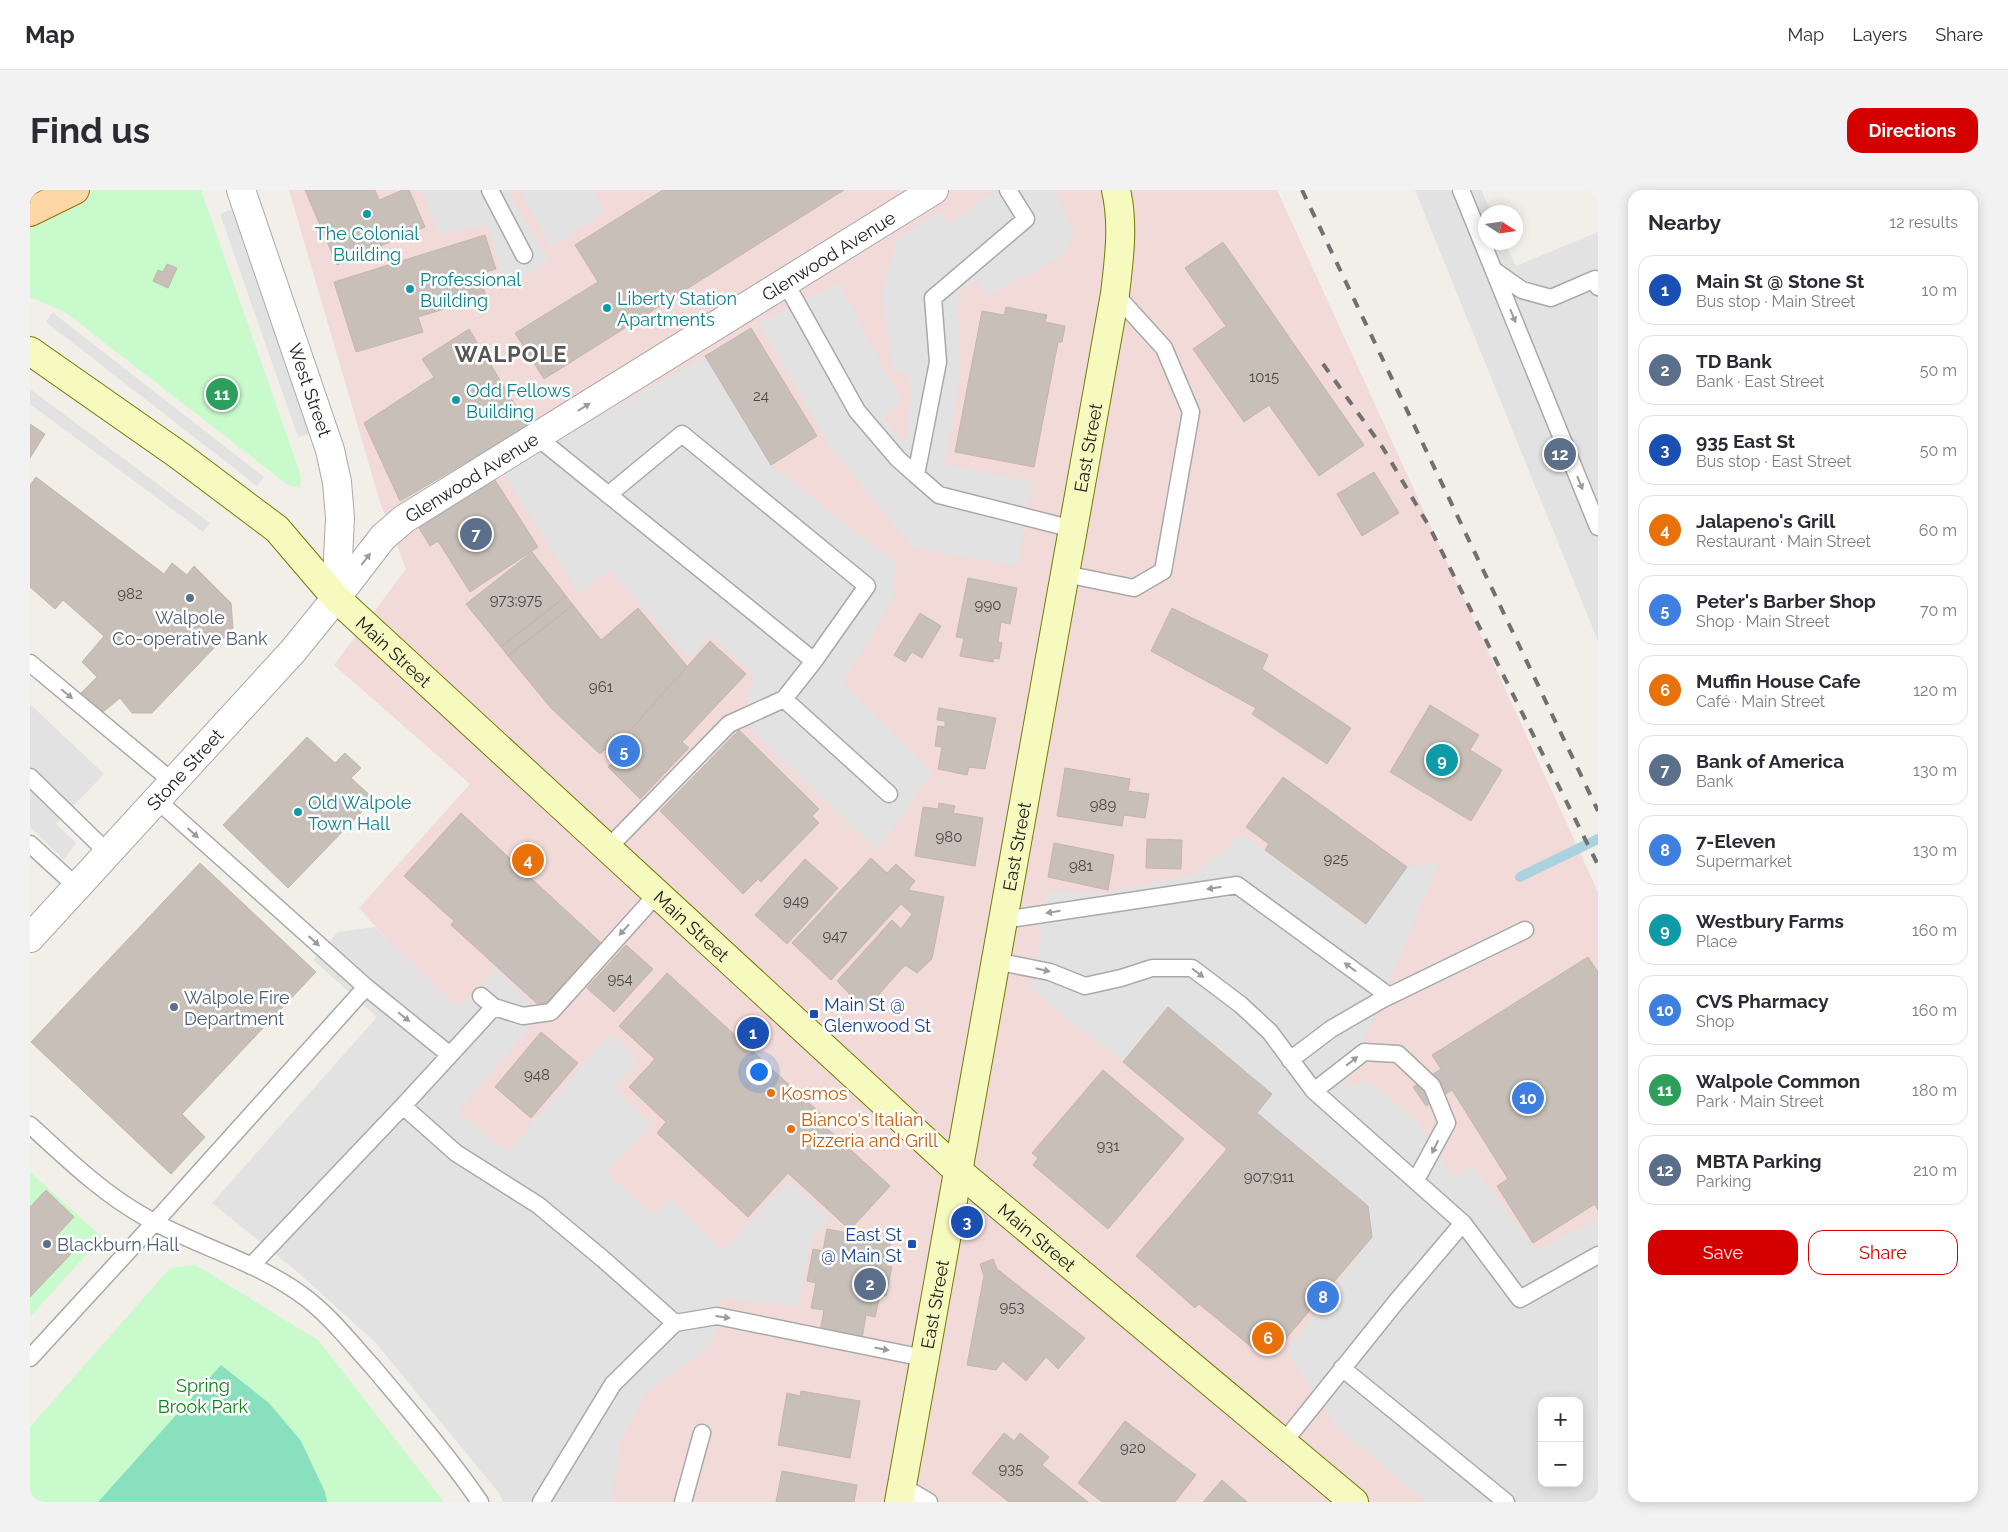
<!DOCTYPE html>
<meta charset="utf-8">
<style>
:root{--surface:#fff;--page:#f2f2f3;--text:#2b2b33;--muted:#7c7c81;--line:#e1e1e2;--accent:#d40000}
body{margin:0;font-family:Raleway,sans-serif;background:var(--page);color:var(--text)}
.controls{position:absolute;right:15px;bottom:15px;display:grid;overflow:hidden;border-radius:10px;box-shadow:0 2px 12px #0003}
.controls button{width:45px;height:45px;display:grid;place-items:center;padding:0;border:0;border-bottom:1px solid var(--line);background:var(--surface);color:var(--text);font:25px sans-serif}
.compass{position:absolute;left:1448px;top:15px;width:45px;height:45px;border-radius:50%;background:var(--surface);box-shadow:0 2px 12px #0003;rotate:102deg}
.you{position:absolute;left:728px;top:881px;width:18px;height:18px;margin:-12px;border:4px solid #fff;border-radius:50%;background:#1a73e8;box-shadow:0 0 0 8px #1a73e833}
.badge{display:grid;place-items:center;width:32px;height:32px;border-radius:50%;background:var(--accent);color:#fff;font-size:16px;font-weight:700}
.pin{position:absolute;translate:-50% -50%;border:2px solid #fff;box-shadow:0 1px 5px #0006}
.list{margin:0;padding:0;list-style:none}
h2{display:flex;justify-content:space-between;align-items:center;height:65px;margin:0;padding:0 20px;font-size:21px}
h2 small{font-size:16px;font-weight:400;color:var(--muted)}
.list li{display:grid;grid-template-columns:32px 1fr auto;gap:15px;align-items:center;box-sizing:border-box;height:70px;margin:0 10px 10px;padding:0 10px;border:1px solid var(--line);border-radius:15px}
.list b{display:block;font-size:19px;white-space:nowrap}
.list p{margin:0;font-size:16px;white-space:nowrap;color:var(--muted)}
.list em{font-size:16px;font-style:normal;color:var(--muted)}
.actions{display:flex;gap:10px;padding:15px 20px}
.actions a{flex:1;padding:11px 0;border:1px solid var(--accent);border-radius:15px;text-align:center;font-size:18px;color:var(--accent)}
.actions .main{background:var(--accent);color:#fff}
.map{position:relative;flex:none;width:1568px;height:1312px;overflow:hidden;border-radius:15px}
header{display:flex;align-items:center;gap:30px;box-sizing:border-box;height:70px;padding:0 25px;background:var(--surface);border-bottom:1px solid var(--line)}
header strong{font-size:24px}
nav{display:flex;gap:28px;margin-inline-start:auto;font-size:18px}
.intro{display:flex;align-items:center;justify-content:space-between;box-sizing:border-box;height:120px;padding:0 30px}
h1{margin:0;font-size:35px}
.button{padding:12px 22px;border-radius:15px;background:var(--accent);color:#fff;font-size:18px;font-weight:700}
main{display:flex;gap:30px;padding:0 30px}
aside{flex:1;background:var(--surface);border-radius:15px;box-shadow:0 2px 12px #0003}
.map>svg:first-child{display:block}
</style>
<header>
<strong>Map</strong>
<nav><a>Map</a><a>Layers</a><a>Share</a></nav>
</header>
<div class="intro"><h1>Find us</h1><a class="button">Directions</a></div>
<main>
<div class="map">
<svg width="1568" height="1312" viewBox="0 0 1568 1312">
<rect width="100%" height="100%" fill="#f2efe9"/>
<path fill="#f2dad9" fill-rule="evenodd" d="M259,0H1247L1568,702V1312H541L389,902L437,839L329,718L440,594L304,475L376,379L350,312ZM1512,1211H1549V1293H1512Z"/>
<path fill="#c8facc" d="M0,0H171L271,286L270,298L258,295L35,122L0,107Z
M0,982L72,1047L0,1127Z
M166,1075L289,1151L414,1312H0V1237L140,1078Z"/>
<path fill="#88e0be" d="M191,1175L239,1213L271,1251L295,1302L297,1312H68Z"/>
<path fill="#e2e2e2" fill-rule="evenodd" d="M391,0H478L518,71L476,99L457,35L410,45Z
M490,0H563L574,22L521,57Z
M974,0H1025L1044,40L1035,64L957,106L946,90L928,102L930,186L915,275L1003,292L987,376L883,358L803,261L728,133L809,93L871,210L854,228L875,255L882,206L878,184L862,181L853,103L867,49L912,21L919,34L956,6Z
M1385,0H1451L1461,22H1456V52L1475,53L1486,76L1568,42V451Z
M202,19L279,244L268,247L190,24Z
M22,122L234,287L227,296L16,132Z
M675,166L741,275L865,373L864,408L813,493L902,583L847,661L713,532L724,484L680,445L659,468L579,380L549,404L473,282Z
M0,199L180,333L173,342L0,214Z
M0,514L74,584L26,634L46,653L34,670L0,637Z
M1211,644L1336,733L1377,677L1409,673L1314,897L1337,891L1388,931L1422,988L1442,974L1506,1061L1568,1028V1312H1397L1307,1237L1257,1162L1342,1047L1338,1015L1227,923L1242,904L1138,817L1093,872L1001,800L1018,702L1075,703L1165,685ZM1512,1211H1549V1293H1512Z
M345,737L428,818L466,778L511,825L428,921L477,963L580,843L608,872L585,897L622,934L576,983L622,1025L639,1008L692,1061L759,990L800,1028L782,1048L769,1116L691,1108L686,1141L676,1159L615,1204L590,1252L582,1312H473L469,1303L345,1152L264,1079L182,1013L347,827L283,770L308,742Z"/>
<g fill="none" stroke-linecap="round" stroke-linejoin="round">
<path stroke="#aad3df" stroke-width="10" d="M1490,687L1568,649"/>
</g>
<path fill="#c7bfb8" stroke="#c4b6ab" d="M275,0H345L349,10L373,0H379L395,37L307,75Z
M633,0H814L514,189L485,143L568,92L545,55Z
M455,45L466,79L449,84L456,106L388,127L393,142L326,162L304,92Z
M1193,52L1334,255L1289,286L1239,215L1214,232L1163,159L1196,136L1155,78Z
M137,74L147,78L138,98L123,91L128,80L133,82Z
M976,117L1017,125L1015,132L1035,136L1032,152H1028L1004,277L925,262L952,121L974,125Z
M721,138L787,246L741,275L675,166Z
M439,139L498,236L370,311L334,233L404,187L392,169Z
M0,234L15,244L0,268Z
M1344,282L1369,323L1332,346L1307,304Z
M6,287L134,384L142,373L157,385L164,376L201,413L203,438L122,523H102L90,508L73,522L51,503L67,487L52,472L74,446L33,410L25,419L0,397V295Z
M465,290L508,357L440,402L408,351L400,356L389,338Z
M502,362L536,406L471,457L436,414Z
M938,388L987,398L980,434L971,432L968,452L972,453L969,469L964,468L963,472L930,466L934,448L926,447Z
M536,406L543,415L478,466L471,457Z
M543,415L571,450L608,418L657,476L579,564L575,559L570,564L521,518L478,466Z
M1142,418L1238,465L1232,479L1321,538L1297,574L1222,524L1226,518L1121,461Z
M890,423L911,436L892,468L882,462L875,472L864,465Z
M680,451L716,484L652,552L659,558L610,609L578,577L585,569L579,564Z
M1400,515L1449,545L1440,560L1472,580L1441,631L1360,582Z
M909,518L966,528L955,579L939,577L937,585L908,579L912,557L905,556L908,536L915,537V531L907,530Z
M709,540L789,619L782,626L789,633L731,692L728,689L713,704L630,621Z
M277,547L305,573L315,563L331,578L321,588L344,609L258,698L193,635Z
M1035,578L1100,589L1098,601L1119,604L1115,628L1094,625L1092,636L1027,626Z
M1253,587L1377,677L1336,734L1235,660L1239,654L1216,637Z
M909,613L925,616L923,623L953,628L945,676L885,666L893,617L908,619Z
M431,623L571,753L512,818L421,735L424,731L374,686Z
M1117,649L1152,650L1151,679L1116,678Z
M1024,653L1084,665L1078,700L1018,687Z
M841,668L857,683L866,674L885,691L878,700L914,707L902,769L887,783L875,775L835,820L807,791L862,730L871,739L882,724L871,714L801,790L762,753Z
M775,669L808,698L757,754L725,725Z
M170,673L286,782L152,924L175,947L141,984L1,852Z
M596,755L623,779L584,822L557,798Z
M1558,767L1568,782V1020L1565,1014L1503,1053L1467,996L1478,989L1422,900L1396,916L1383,897L1411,879L1402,865Z
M637,783L801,933L797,938L860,996L820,1040L758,983L718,1027L627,943L636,932L599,897L625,869L589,836Z
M1138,817L1242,904L1227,923L1338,1016L1342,1047L1248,1158L1224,1159L1169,1114L1165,1118L1106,1066L1197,959L1093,872Z
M511,842L548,873L501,928L465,897Z
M1073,880L1154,949L1078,1039L1003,975L1008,968L1002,963Z
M16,1000L44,1027L26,1046L43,1062L0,1107V1017Z
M797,1039L861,1051L856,1076L862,1077L856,1106L850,1105L845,1127L836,1125L832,1149L790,1141L794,1120L781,1118L786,1093L777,1091L783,1059L793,1061Z
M963,1069L967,1079L1055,1148L1028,1179L1016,1167L996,1191L973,1171L966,1180L937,1175L954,1086L950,1074Z
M771,1201L830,1211L820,1268L748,1255L757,1203L770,1206Z
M1095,1231L1166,1285L1145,1312H1072L1048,1293Z
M974,1243L984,1251L990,1243L1019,1267L1012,1275L1058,1312H979L942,1283Z
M752,1281L827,1295L824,1312H746Z
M1192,1290L1217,1312H1173Z"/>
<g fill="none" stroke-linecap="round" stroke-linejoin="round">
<defs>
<path id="service" d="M460,0L494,65
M978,0L996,29L903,108L908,172L886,285L909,305L1043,339
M1431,0L1568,337
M1465,81L1492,100L1521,108L1565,89L1568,97
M755,92L827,221L868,269L886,285
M507,247L784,471L754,509L859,604
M578,305L652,244L837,396L784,471
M1035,384L1104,398L1133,381L1161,222L1134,158L1085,104
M0,473L143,592
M0,587L78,663
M127,610L336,797L420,865
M0,654L47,697
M578,658L699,534L754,509
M973,730L1207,695L1359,806
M965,771L1020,782L1055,796L1091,788L1122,778H1162L1211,815L1240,842L1284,901L1433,1033L1490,1109L1568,1065
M464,817L493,826L521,822L627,704
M1260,870L1301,839L1351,810L1495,740
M1284,901L1334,862L1368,864L1402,896L1417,933L1386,990
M373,916L426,963L508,1015L573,1069L645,1133L583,1194L511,1312
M0,935C36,968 72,1003 115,1027C167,1057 228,1071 276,1108C301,1127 321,1153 342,1176C379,1220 417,1264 450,1312
M221,1076L373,916L464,817L451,806
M645,1133L687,1126L894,1168
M0,1168L125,1032L336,797
M1312,1178L1476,1312
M1253,1253L1366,1112L1433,1033
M872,1296L899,1312
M653,1312L672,1243"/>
<g id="minor">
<path id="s1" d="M306,408L353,347L374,329L904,0"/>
</g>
<g id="tertiary">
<path id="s2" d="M0,748L263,461L306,408L310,328L307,292L300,260L211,0"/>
</g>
<g id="secondary">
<path id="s3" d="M0,161L150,266L247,339L306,408L927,980L1324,1312"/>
<path id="s4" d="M869,1312L1085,104C1089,69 1094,35 1086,0"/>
</g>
<path id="primary" d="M0,22L45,0"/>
</defs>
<use href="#service" stroke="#a9a9a9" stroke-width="19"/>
<use href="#minor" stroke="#a9a9a9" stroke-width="30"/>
<use href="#tertiary" stroke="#a9a9a9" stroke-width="30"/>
<use href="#secondary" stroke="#707d05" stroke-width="30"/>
<use href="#primary" stroke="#a06b00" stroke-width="30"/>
<use href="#service" stroke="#fff" stroke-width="16"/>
<use href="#minor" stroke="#fff" stroke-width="28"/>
<use href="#tertiary" stroke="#fff" stroke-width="28"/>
<use href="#secondary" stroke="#f7fabf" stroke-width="28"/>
<use href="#primary" stroke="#fcd6a4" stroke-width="28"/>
<path stroke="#707070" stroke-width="4" stroke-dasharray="10 10" stroke-linecap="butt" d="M1272,0L1568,621
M1293,174L1353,258L1400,338L1568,675"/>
</g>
<defs><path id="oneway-solid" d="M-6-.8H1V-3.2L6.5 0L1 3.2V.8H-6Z" transform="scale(1.25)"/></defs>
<g fill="#9c9c9c">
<use href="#oneway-solid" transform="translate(1483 126) rotate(68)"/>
<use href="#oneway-solid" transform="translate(554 217) rotate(-32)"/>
<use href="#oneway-solid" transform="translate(1550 293) rotate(68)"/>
<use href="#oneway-solid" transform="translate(336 369) rotate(-52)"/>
<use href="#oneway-solid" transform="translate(37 504) rotate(40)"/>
<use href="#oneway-solid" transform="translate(163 643) rotate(42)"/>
<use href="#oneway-solid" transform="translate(1184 698) rotate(171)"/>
<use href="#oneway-solid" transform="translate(1023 722) rotate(171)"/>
<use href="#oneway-solid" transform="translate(594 740) rotate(132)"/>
<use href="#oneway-solid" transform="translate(284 751) rotate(42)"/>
<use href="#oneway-solid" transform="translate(1320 777) rotate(-144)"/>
<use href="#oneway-solid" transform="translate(1013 780) rotate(13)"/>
<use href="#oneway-solid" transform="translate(1168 783) rotate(37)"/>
<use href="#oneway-solid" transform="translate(374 827) rotate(39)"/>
<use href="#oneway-solid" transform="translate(1322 871) rotate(-38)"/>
<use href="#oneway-solid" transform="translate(1405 957) rotate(116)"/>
<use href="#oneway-solid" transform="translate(693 1127) rotate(8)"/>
<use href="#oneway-solid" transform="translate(852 1159) rotate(11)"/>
</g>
<g fill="#0f9aa8" stroke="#fff" stroke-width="2">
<circle cx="337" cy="24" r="5"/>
<circle cx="380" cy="99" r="5"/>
<circle cx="577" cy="118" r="5"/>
<circle cx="426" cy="210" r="5"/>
<circle cx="268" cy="622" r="5"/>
</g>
<g fill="#5c6f8a" stroke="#fff" stroke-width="2">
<circle cx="160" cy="408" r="5"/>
<circle cx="144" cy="817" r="5"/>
<circle cx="17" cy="1054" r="5"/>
</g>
<g fill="#1a4fb4" stroke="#fff" stroke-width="2">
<rect x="779" y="819" width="10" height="10" rx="2.5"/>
<rect x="877" y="1049" width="10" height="10" rx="2.5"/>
</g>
<g fill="#e8710a" stroke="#fff" stroke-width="2">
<circle cx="741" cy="903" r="5"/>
<circle cx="761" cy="939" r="5"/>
</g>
<g text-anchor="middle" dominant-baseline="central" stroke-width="5" stroke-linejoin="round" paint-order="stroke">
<g font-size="15" fill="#4b4948">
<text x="1234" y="187">1015</text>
<text x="731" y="206">24</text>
<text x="100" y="404">982</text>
<text x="486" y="410">973;975</text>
<text x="958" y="415">990</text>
<text x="571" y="497">961</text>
<text x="1073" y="615">989</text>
<text x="919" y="647">980</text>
<text x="1306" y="669">925</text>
<text x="1051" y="676">981</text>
<text x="766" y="711">949</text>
<text x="805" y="746">947</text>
<text x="590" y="789">954</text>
<text x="507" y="885">948</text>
<text x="1078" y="956">931</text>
<text x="1239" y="987">907;911</text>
<text x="982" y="1117">953</text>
<text x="1103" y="1258">920</text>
<text x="981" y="1279">935</text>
</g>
<g font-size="18" fill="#0d838f" stroke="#fff" text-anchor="start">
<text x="337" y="43" text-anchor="middle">The Colonial<tspan x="337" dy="21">Building</tspan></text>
<text x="390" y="89">Professional<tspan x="390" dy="21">Building</tspan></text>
<text x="587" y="108">Liberty Station<tspan x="587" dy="21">Apartments</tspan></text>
<text x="436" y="200">Odd Fellows<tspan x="436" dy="21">Building</tspan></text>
<text x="278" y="612">Old Walpole<tspan x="278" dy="21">Town Hall</tspan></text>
</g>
<g font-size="18" fill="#222" stroke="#fff">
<text stroke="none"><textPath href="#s1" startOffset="604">Glenwood Avenue</textPath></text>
<text transform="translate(280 200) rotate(71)">West Street</text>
<text stroke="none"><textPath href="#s4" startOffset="1071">East Street</textPath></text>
<text stroke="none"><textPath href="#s1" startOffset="184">Glenwood Avenue</textPath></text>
<text stroke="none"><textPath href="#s3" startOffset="474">Main Street</textPath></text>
<text stroke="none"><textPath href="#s2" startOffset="229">Stone Street</textPath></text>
<text stroke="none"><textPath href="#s4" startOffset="666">East Street</textPath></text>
<text stroke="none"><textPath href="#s3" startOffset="879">Main Street</textPath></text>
<text stroke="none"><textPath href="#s3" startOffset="1344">Main Street</textPath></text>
<text stroke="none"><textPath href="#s4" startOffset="201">East Street</textPath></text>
</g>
<g font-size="18" fill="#4e5e75" stroke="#fff" text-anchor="start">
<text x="160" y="427" text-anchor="middle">Walpole<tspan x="160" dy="21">Co-operative Bank</tspan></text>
<text x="154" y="807">Walpole Fire<tspan x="154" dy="21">Department</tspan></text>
<text x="27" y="1054">Blackburn Hall</text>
</g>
<g font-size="18" fill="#164399" stroke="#fff" text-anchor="start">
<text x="794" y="814">Main St @<tspan x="794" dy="21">Glenwood St</tspan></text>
<text x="872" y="1044" text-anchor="end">East St<tspan x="872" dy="21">@ Main St</tspan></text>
</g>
<g font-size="18" fill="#c56008" stroke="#fff" text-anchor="start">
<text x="751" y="903">Kosmos</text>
<text x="771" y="929">Bianco's Italian<tspan x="771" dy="21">Pizzeria and Grill</tspan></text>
</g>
<g font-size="18" fill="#0c8416" stroke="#fff">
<text x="173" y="1195">Spring<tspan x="173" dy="21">Brook Park</tspan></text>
</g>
<g font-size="22" font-weight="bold" letter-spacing="1" fill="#555" stroke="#fff">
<text x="481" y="164">WALPOLE</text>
</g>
</g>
</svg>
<div class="controls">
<button>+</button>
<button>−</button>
</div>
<svg class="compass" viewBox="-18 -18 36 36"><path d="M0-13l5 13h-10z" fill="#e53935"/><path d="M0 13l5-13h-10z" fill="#7c7c81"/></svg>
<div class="you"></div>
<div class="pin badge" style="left:723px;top:843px;background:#1a4fb4">1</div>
<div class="pin badge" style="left:840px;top:1094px;background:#5c6f8a">2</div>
<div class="pin badge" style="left:937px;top:1032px;background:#1a4fb4">3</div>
<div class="pin badge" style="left:498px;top:670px;background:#e8710a">4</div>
<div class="pin badge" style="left:594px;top:561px;background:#3f7fe0">5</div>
<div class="pin badge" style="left:1238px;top:1148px;background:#e8710a">6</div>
<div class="pin badge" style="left:446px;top:344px;background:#5c6f8a">7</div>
<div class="pin badge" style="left:1293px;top:1107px;background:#3f7fe0">8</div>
<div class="pin badge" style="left:1412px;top:570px;background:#0f9aa8">9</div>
<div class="pin badge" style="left:1498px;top:908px;background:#3f7fe0">10</div>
<div class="pin badge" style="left:192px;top:204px;background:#2e9e5b">11</div>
<div class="pin badge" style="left:1530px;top:264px;background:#5c6f8a">12</div>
</div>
<aside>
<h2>Nearby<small>12 results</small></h2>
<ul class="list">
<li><span class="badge" style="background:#1a4fb4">1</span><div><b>Main St @ Stone St</b><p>Bus stop · Main Street</p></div><em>10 m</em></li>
<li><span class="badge" style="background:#5c6f8a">2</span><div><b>TD Bank</b><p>Bank · East Street</p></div><em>50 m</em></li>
<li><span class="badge" style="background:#1a4fb4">3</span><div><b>935 East St</b><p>Bus stop · East Street</p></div><em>50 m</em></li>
<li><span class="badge" style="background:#e8710a">4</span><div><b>Jalapeno's Grill</b><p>Restaurant · Main Street</p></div><em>60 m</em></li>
<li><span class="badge" style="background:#3f7fe0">5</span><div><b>Peter's Barber Shop</b><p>Shop · Main Street</p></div><em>70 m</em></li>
<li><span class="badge" style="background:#e8710a">6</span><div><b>Muffin House Cafe</b><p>Café · Main Street</p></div><em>120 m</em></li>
<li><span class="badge" style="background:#5c6f8a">7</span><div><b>Bank of America</b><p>Bank</p></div><em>130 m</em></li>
<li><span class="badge" style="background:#3f7fe0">8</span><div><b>7-Eleven</b><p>Supermarket</p></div><em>130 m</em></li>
<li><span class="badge" style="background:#0f9aa8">9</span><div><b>Westbury Farms</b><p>Place</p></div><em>160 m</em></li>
<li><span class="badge" style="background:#3f7fe0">10</span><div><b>CVS Pharmacy</b><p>Shop</p></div><em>160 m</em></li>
<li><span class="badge" style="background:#2e9e5b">11</span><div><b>Walpole Common</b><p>Park · Main Street</p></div><em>180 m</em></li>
<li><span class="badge" style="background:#5c6f8a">12</span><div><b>MBTA Parking</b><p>Parking</p></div><em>210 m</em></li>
</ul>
<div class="actions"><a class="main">Save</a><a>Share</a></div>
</aside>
</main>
